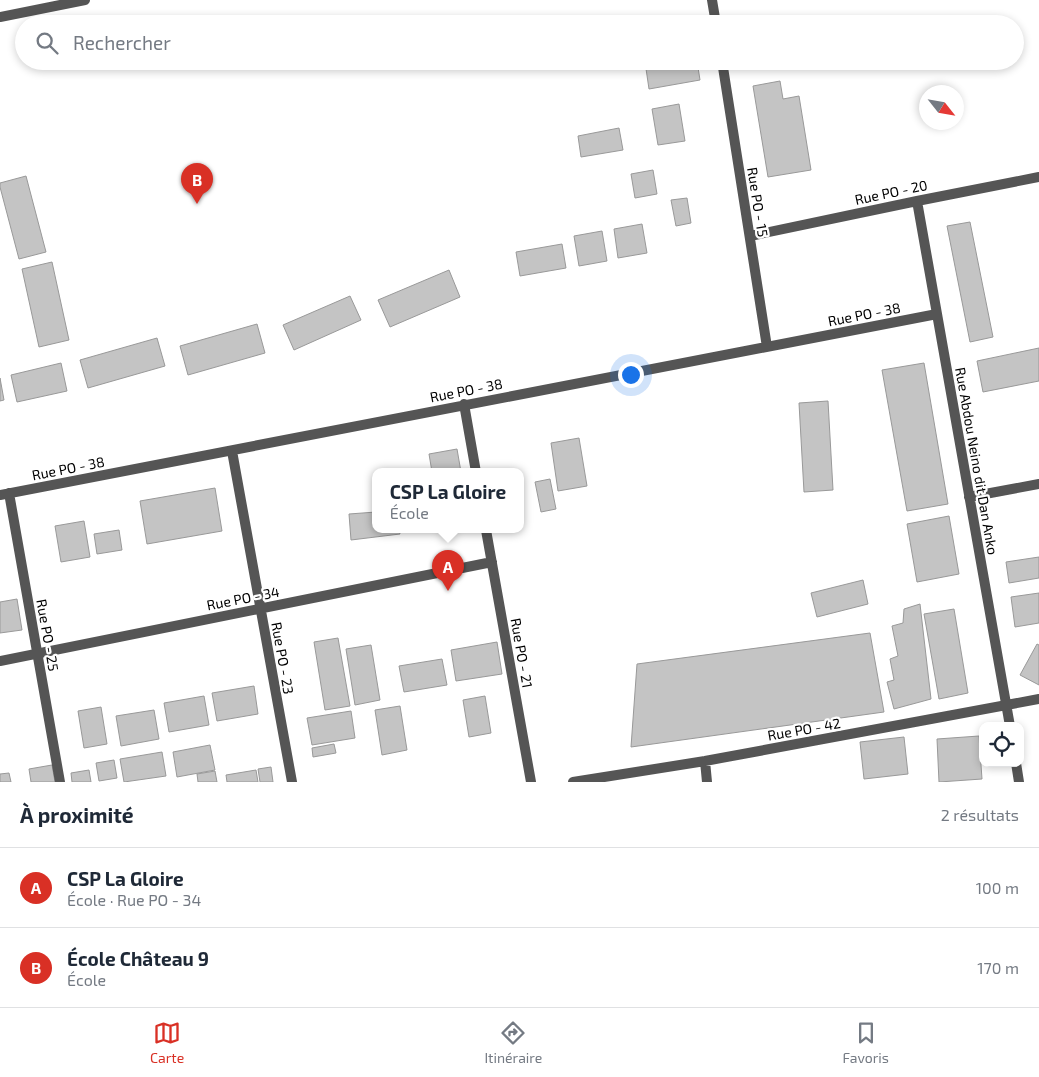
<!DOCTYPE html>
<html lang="fr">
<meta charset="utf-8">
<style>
:root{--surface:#fff;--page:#f6f6f7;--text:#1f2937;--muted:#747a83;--line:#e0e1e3;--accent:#d93025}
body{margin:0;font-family:"Exo 2",sans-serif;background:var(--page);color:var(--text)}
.controls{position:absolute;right:15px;bottom:15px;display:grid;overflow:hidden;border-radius:10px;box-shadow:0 2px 8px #0003}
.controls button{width:45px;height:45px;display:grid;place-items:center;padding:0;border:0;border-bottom:1px solid var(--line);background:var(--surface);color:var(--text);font:25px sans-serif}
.compass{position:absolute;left:919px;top:85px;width:45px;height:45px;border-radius:50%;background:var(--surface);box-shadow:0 2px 8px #0003;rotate:121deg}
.you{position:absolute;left:630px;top:374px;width:18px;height:18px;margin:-12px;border:4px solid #fff;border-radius:50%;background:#1a73e8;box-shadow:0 0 0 8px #1a73e833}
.badge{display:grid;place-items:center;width:32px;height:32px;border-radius:50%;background:var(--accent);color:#fff;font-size:16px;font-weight:700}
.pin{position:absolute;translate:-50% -41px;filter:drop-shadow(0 1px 2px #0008)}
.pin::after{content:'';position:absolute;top:26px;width:18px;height:15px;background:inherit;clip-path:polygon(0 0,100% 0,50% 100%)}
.popup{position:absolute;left:372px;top:468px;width:152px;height:65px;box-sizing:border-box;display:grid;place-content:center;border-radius:10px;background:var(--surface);filter:drop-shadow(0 1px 4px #0005);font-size:16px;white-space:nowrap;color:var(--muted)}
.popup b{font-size:19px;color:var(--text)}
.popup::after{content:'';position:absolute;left:50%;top:100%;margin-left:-10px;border:10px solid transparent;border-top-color:var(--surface)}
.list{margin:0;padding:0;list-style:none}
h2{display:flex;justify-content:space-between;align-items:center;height:65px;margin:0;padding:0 20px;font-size:21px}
h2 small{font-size:16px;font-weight:400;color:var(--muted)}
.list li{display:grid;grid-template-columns:32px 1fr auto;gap:15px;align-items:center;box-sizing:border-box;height:80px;padding:0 20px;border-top:1px solid var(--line)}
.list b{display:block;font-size:19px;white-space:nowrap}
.list p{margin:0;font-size:16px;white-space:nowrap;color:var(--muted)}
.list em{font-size:16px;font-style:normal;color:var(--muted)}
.icon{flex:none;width:28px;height:28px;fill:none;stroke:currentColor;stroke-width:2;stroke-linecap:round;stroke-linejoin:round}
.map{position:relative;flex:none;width:1039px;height:782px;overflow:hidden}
.search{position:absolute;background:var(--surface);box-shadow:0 2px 8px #0003;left:15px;right:15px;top:15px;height:55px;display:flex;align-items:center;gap:12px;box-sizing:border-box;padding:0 18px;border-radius:28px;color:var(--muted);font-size:19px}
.sheet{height:225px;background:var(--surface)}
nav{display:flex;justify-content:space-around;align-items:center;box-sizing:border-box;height:70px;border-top:1px solid var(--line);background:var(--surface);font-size:14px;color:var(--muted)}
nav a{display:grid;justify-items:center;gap:2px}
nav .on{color:var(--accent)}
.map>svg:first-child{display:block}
</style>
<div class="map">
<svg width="1039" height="782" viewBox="0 0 1039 782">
<rect width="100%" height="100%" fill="#fff"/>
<path fill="#c4c4c4" stroke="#999" d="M652,61H697L700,80L649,89L645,62Z
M780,81L783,99L799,96L811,170L768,177L753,86Z
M679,104L685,141L658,145L652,109Z
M619,128L623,150L581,157L578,136Z
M653,170L657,194L635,198L631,174Z
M26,176L46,252L19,259L0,187V183Z
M687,198L691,223L676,226L671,200Z
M970,222L993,337L970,342L947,226Z
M642,224L647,253L618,258L614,229Z
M602,231L607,261L579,266L574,236Z
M562,244L566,268L520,276L516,252Z
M52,262L69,340L39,347L22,269Z
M449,270L460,297L390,327L378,300Z
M350,296L361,320L294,350L283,325Z
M257,324L265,353L188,375L180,346Z
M157,338L165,366L88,388L80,360Z
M1039,348V381L983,392L977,361Z
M61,363L67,391L17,402L11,375Z
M924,363L948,504L907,511L882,370Z
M0,378L4,400L0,401Z
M828,401L833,490L804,492L799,403Z
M579,438L587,486L558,491L551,443Z
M457,449L461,472H432L429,454Z
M550,479L556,509L541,512L535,482Z
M215,488L222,531L147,544L140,501Z
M376,512V530H399L400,534L351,540L349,514Z
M949,516L959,574L917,582L907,524Z
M84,521L90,557L61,562L55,526Z
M119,530L122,550L97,554L94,534Z
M1039,557V578L1009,583L1006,562Z
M863,580L868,604L817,617L811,593Z
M1039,593V623L1015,627L1011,597Z
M17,599L22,630L0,633V602Z
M920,604L931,699L894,709L887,682L894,680L890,659L898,656L892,626L903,623L904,609Z
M954,609L968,693L939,699L924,614Z
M870,633L884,712L631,747L637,664Z
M338,638L350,706L325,710L314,642Z
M497,642L502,674L456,681L451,650Z
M1037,644L1039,645V685L1020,675Z
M371,645L380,700L355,705L346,649Z
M442,659L447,685L404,692L399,666Z
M254,686L258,714L217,721L212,693Z
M204,696L209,725L169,732L164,703Z
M485,696L491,733L469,737L463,700Z
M400,706L407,750L382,755L375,710Z
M101,707L107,744L84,748L78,711Z
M154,710L159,739L121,746L116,716Z
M351,711L355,738L312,745L307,718Z
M979,736L982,779L939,782L937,739Z
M904,737L908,774L864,779L860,742Z
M334,744L336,753L313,757L312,748Z
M210,745L215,770L177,777L173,752Z
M162,752L166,776L124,782L120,759Z
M114,760L117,778L99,781L96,763Z
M52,765L55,782H31L29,769Z
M271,767L273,782H260L258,769Z
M89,770L91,782H72L71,773Z
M256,770L258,782H227L226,775Z
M215,771L217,782H198L197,774Z
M9,773L11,782H0V774Z"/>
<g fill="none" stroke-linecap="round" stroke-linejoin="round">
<path stroke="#555" stroke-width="10" d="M712,0L716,24
M722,61L767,347
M917,201L1010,726
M750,236L917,201L1039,177
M464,404L476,472
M232,451L292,782
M9,493L60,782
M0,495L937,314
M969,497L1039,484
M486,530L531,782
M0,661L492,562
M705,761L707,782
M1016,763L1019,782
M573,782L705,761L1039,699"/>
<path stroke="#555" stroke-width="10" d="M0,17L85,0"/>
</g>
<g text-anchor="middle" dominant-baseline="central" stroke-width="4.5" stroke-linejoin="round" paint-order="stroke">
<g font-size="14" fill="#000" stroke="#fff">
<text transform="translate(891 192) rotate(-12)">Rue PO - 20</text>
<text transform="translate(758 202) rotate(81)">Rue PO - 15</text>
<text transform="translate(864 314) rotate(-11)">Rue PO - 38</text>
<text transform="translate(466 390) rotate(-11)">Rue PO - 38</text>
<text transform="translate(977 461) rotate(80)">Rue Abdou Neino dit Dan Anko</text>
<text transform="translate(68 468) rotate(-11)">Rue PO - 38</text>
<text transform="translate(243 598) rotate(-11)">Rue PO - 34</text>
<text transform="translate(48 635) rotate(80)">Rue PO - 25</text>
<text transform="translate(522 653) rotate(80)">Rue PO - 21</text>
<text transform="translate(283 658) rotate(80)">Rue PO - 23</text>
<text transform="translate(804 729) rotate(-10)">Rue PO - 42</text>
</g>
</g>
</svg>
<div class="controls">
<button><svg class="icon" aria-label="locate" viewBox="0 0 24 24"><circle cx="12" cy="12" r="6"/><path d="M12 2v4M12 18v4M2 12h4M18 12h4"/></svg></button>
</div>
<svg class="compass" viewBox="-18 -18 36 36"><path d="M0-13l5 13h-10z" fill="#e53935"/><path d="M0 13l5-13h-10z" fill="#747a83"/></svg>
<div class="you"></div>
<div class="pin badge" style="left:448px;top:591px">A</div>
<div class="popup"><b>CSP La Gloire</b>École</div>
<div class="pin badge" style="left:197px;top:204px">B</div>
<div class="search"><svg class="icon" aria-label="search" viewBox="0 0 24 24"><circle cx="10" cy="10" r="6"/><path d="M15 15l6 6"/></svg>Rechercher</div>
</div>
<section class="sheet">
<h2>À proximité<small>2 résultats</small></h2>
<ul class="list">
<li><span class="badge">A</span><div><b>CSP La Gloire</b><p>École · Rue PO - 34</p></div><em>100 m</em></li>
<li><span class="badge">B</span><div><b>École Château 9</b><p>École</p></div><em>170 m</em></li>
</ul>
</section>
<nav>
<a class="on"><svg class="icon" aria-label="map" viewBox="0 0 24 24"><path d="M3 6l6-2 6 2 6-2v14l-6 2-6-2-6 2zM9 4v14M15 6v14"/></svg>Carte</a>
<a><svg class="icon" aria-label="directions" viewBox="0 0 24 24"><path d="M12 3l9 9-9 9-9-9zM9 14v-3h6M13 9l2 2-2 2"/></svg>Itinéraire</a>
<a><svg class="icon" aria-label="saved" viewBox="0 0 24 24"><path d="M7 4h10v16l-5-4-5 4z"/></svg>Favoris</a>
</nav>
